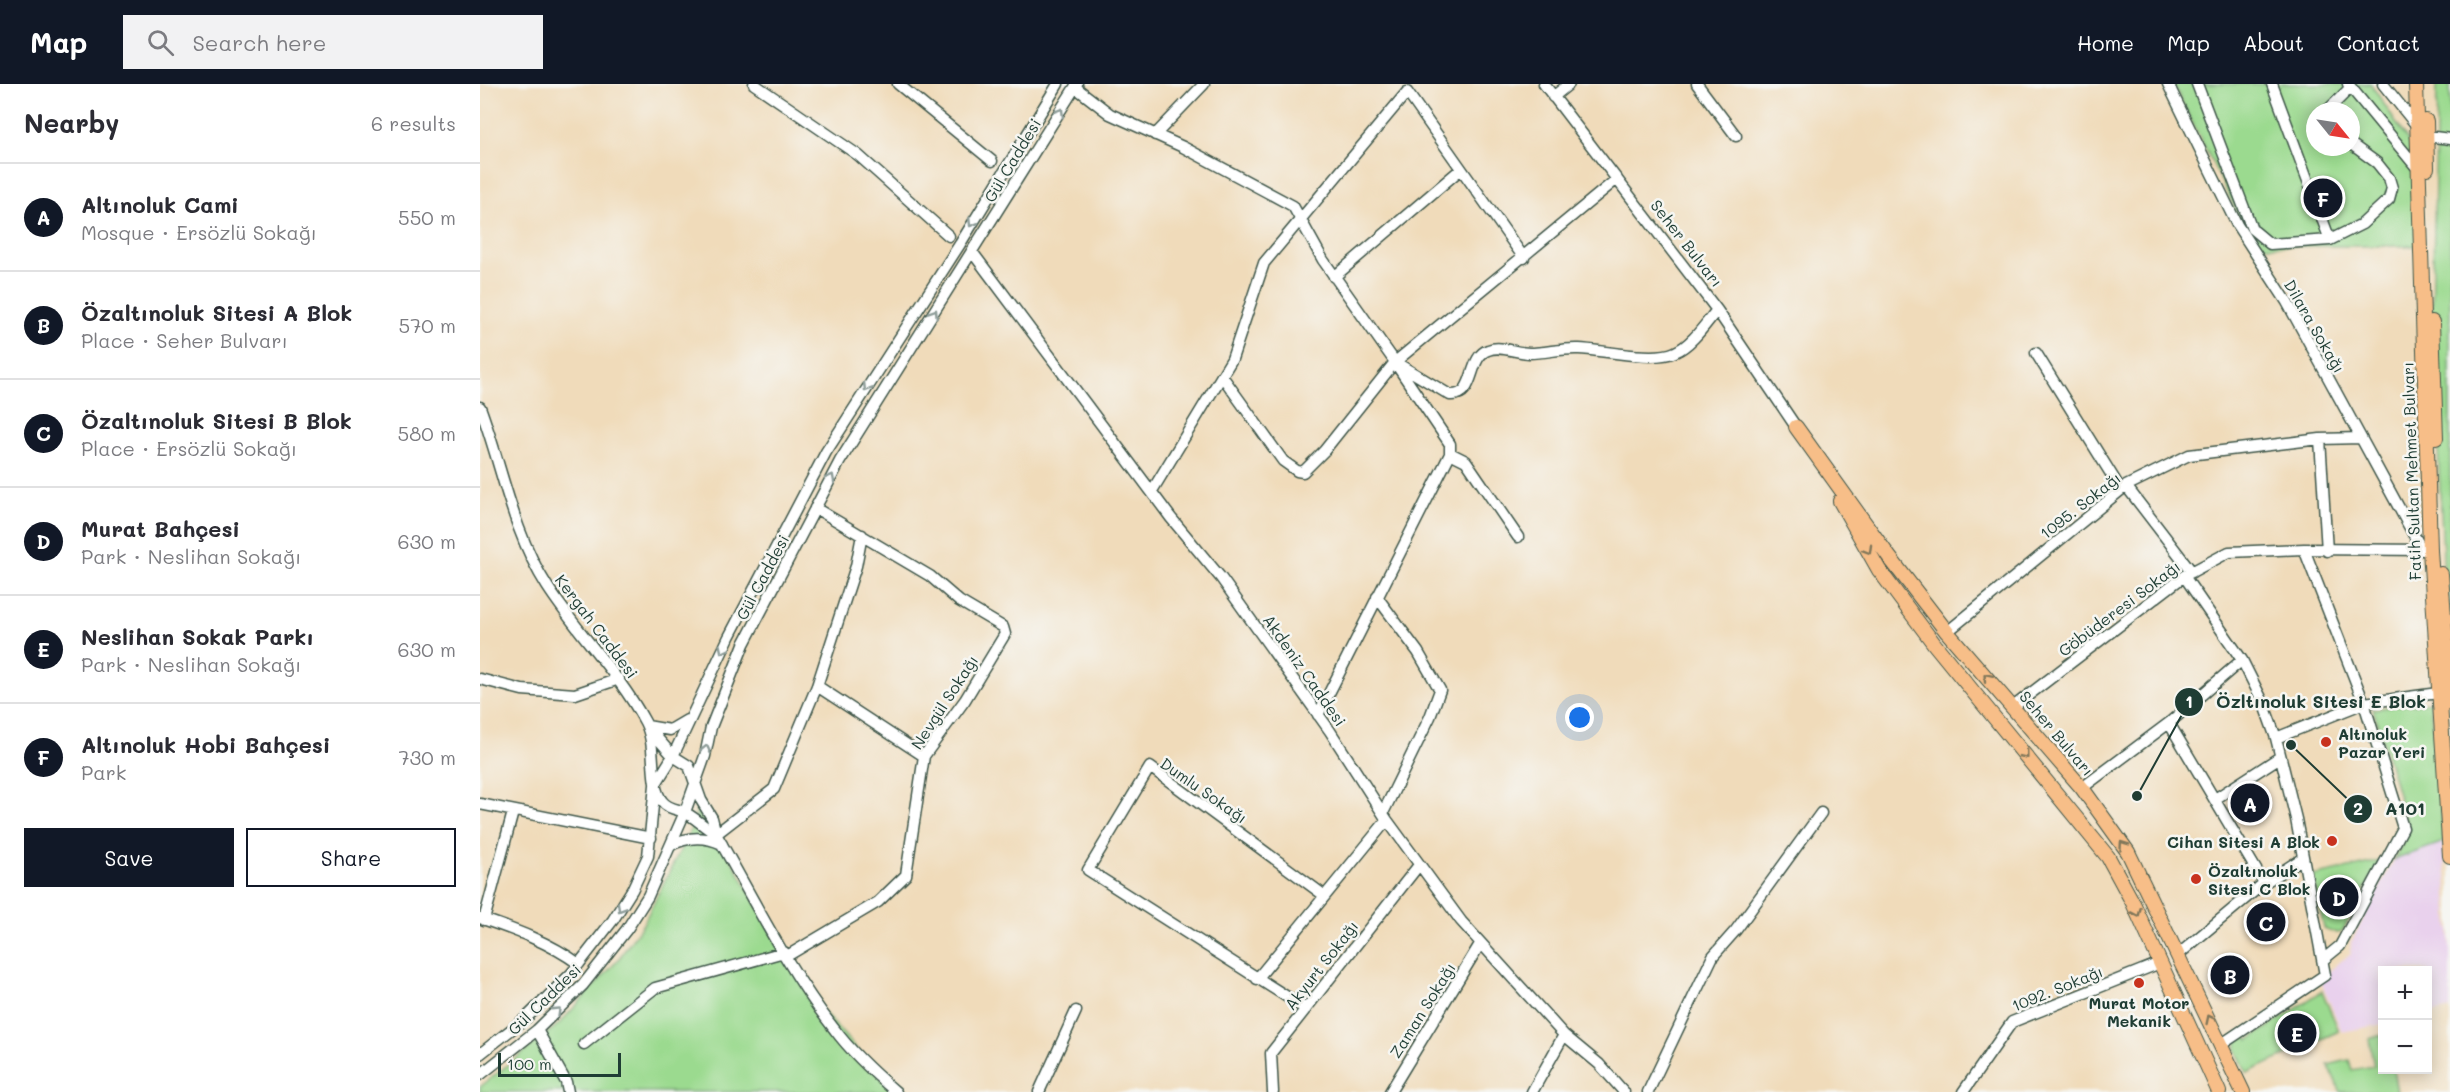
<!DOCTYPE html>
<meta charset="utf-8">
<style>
:root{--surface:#fff;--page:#f2f2f3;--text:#2b2b33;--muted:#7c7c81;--line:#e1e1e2;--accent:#111827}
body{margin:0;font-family:Mali,sans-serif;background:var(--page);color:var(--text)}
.controls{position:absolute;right:18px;bottom:18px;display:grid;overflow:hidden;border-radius:0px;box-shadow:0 3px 15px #0003}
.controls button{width:54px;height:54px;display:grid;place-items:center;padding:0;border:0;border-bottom:2px solid var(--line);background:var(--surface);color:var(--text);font:30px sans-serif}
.compass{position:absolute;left:1826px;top:18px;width:54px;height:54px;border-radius:50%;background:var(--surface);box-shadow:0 3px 15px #0003;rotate:120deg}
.scale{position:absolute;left:18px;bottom:15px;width:123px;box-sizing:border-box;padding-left:6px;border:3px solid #1f3d34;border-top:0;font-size:16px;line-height:21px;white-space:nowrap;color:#1f3d34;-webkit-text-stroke:4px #f6f6f2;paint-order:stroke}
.you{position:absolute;left:1100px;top:634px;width:21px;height:21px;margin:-15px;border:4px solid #fff;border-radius:50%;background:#1a73e8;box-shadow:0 0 0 9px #1a73e833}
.badge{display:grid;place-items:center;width:39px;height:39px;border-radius:50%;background:var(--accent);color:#fff;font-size:20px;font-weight:700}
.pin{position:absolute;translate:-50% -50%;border:3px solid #fff;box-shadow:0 2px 6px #0006}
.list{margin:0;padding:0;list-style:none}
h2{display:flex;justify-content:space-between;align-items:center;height:78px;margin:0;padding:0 24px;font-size:26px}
h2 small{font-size:20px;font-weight:400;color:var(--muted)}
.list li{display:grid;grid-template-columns:39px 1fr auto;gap:18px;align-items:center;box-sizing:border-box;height:108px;padding:0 24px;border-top:2px solid var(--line)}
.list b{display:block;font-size:22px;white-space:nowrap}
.list p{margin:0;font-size:20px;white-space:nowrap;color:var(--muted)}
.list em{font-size:20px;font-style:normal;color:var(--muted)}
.actions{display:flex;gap:12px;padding:18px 24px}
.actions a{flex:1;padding:14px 0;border:2px solid var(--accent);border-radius:0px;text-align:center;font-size:21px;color:var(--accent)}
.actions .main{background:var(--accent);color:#fff}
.icon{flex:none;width:33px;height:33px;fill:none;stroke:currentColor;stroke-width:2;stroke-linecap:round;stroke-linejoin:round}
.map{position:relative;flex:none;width:1970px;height:1008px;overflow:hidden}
header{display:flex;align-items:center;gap:36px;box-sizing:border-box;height:84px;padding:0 30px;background:var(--accent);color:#fff}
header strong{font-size:28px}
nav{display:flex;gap:33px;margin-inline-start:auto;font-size:21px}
.search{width:420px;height:54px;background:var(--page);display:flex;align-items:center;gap:15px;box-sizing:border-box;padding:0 21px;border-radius:0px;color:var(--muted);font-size:22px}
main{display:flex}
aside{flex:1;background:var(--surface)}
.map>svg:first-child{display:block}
</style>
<header>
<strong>Map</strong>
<div class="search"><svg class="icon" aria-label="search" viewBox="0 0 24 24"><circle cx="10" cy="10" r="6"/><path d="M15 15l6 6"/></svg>Search here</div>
<nav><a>Home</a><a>Map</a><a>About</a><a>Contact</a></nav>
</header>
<main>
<aside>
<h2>Nearby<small>6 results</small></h2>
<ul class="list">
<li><span class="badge">A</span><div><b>Altınoluk Cami</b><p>Mosque · Ersözlü Sokağı</p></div><em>550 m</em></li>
<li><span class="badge">B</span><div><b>Özaltınoluk Sitesi A Blok</b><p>Place · Seher Bulvarı</p></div><em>570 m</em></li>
<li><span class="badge">C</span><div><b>Özaltınoluk Sitesi B Blok</b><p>Place · Ersözlü Sokağı</p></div><em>580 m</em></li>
<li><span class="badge">D</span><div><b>Murat Bahçesi</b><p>Park · Neslihan Sokağı</p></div><em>630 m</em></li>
<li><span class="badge">E</span><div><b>Neslihan Sokak Parkı</b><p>Park · Neslihan Sokağı</p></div><em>630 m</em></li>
<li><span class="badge">F</span><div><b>Altınoluk Hobi Bahçesi</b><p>Park</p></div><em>730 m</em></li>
</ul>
<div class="actions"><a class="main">Save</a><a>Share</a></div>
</aside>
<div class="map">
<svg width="1970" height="1008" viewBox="0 0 1970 1008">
<rect width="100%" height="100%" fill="#f6f6f2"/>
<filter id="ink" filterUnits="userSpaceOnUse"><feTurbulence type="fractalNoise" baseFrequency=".0167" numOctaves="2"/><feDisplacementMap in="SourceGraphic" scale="12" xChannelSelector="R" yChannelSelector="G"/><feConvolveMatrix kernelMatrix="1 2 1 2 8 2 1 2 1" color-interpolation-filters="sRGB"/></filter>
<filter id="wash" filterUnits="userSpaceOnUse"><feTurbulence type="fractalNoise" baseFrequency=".008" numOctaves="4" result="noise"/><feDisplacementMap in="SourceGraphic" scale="24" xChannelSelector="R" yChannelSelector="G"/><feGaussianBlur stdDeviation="1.35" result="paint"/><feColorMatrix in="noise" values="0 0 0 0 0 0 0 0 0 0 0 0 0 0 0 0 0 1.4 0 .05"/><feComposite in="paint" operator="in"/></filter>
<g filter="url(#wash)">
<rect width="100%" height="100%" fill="#f0dbba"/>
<path fill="#e9d1ed" d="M1964,758L1970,864V925L1948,930V886H1902V940L1862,948L1840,895L1871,869L1872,857L1914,776Z"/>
<path fill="#9bda8f" stroke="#5d8c62" stroke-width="1.5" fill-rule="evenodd" d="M1693,0H1891L1933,65L1938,162H1774ZM1835,27H1871V63H1835Z
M1957,0H1970V621L1952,235Z
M1950,618L1964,758L1914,776L1929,747L1893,625Z
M217,716L331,914L415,1008H0V1003L79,940L138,876L163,840L215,737Z
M1900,777L1862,848L1857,849L1844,844L1833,792Z
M1842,907L1859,947L1767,989L1756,966L1758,956L1765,951L1769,956Z
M1902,951V986H1913L1917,1008H1861L1848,981L1869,976L1872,986L1894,982L1889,955Z"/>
</g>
<g filter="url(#ink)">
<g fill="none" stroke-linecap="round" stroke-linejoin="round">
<defs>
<path id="minor" d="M274,0L378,71L469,152
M418,0L512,77
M1064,0L1237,226L1316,343
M1217,0L1256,52
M1688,0L1757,141L1807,218L1942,466
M1717,0L1772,145L1790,160L1850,156L1882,140L1909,115L1912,104L1909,94L1897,79L1871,60
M1792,0L1850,156
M1868,0L1938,85
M1903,0L1937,42
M595,3L630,30L703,63L813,122L843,176L915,278L970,311C997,313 987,273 1008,266C1021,261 1036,269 1049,269C1066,269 1082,264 1099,265C1123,266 1174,278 1195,268C1212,261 1226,239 1237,226
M1073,13L1089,0
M1847,27L1870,4
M675,51L724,0
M1946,52L1970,55
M493,169L691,434L741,494L850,647L907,736L981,837L1084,951L1119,980L1144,1008
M854,193L981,85
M1556,269L1641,406
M742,292L803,377L817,387L823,388L844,367L915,278L1137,95
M0,323C22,382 32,447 67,502C97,549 138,588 165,638C178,663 168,699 182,717C187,724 195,725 202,727C214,732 225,744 236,750
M1840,355L1847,467
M970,369L986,377L1038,453
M1646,402L1712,488
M672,407L752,275L784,179L927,8L1044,174
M1824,465L1884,619L1923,744L1860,862L1844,875
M1704,492L1762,576L1783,618L1796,654L1816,735L1845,891L1742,960
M897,513L938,568L960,606L950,633L903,729
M1467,548L1646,402L1709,371L1840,355L1880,354
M0,595L42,606L95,610L139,595
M337,602L444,672
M1533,623L1704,492L1749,468L1824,465L1947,466
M838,631L970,370V360L916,280
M1689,639L1784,799
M167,642L190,646L207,636
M171,647L193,672L209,682L221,716L232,734L236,750C274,816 308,886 355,946C372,969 394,989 416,1008
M1796,654L1884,619L1958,609
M1602,704L1689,639L1762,576
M1735,715L1800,673
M0,720L171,754
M236,750L294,705L337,602L376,482L382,451
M190,762C207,752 224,752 242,760
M0,834C35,846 69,858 99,880
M4,836L33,728
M1699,870L1784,799L1823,774
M307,872L398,818L426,791L444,672L485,616L525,550L523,543L479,517L450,492L335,424
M777,895L907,736
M826,925L608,786L670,683L845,812
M57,946L86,998L88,1008
M104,960L175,904L304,868
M0,970L46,934L91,890L133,836L152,806L168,772L175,701L193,672L249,553L346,368L480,160L578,0
M0,991L57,946L103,901L147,845L168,812L205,728L225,672L231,643L264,560L360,377L597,0
M559,1008L596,927
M793,1008L791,969L939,781
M910,1008L1000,860
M1052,1008L1084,951
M1168,1008L1233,872L1256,846L1341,729
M1483,1008L1532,938L1680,879"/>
<path id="major" d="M1936,0L1950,466L1970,772
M1946,37L1947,84
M1952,238L1956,354
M1316,343L1410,474L1467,548L1602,704L1648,768L1763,1008
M1360,417L1399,486L1455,561L1628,773L1653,819L1739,1008
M1961,490L1970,619"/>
</defs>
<use href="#minor" stroke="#3e5548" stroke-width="13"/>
<use href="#major" stroke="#3e5548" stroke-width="16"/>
<use href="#minor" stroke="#fff" stroke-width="10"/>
<use href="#major" stroke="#f7be88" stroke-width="14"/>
</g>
<defs><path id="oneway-chevron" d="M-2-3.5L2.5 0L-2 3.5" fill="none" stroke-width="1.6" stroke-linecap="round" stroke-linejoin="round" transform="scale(1.5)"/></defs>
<g stroke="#8f9e9a">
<use href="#oneway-chevron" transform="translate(580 28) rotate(-58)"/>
<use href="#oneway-chevron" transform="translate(492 139) rotate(122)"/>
<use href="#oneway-chevron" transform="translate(454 229) rotate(-57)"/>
<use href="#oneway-chevron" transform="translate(387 304) rotate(122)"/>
<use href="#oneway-chevron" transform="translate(351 394) rotate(-62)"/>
<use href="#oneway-chevron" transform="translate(243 566) rotate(116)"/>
<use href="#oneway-chevron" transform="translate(226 665) rotate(-77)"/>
<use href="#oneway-chevron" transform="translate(141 824) rotate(121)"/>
<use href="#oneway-chevron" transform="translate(77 927) rotate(-44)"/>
</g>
<g stroke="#80775a">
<use href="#oneway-chevron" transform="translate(1388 466) rotate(60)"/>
<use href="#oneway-chevron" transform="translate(1507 593) rotate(-131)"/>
<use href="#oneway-chevron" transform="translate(1545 671) rotate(51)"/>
<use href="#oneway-chevron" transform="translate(1643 761) rotate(-125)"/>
<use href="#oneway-chevron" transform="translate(1657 829) rotate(66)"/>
<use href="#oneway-chevron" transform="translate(1730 935) rotate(-116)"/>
</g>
</g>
<g fill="#c8321e" stroke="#f6f6f2" stroke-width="2">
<circle cx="1846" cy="658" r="6"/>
<circle cx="1852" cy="757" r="6"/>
<circle cx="1716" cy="795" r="6"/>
<circle cx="1659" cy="899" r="6"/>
</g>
<g text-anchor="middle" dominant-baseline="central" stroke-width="5" stroke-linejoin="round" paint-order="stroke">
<g font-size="16" fill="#1f3d34" stroke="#f6f6f2">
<text transform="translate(532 76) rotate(-59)">Gül Caddesi</text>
<text transform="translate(1207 159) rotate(52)">Seher Bulvarı</text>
<text transform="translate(1835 242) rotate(60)">Dilara Sokağı</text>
<text transform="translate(1931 387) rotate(-92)">Fatih Sultan Mehmet Bulvarı</text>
<text transform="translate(1600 421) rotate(-38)">1095. Sokağı</text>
<text transform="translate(282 493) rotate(-62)">Gül Caddesi</text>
<text transform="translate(1639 524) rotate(-37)">Göbüderesi Sokağı</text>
<text transform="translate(117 542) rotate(53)">Kergah Caddesi</text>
<text transform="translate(825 586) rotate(55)">Akdeniz Caddesi</text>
<text transform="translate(464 618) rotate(-57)">Nevgül Sokağı</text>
<text transform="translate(1577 649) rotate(50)">Seher Bulvarı</text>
<text transform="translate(724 706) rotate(35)">Dumlu Sokağı</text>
<text transform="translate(841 881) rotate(-52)">Akyurt Sokağı</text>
<text transform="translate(1577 904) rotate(-22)">1092. Sokağı</text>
<text transform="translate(64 915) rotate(-44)">Gül Caddesi</text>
<text transform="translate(942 926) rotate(-58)">Zaman Sokağı</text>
</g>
<g font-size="16" font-weight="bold" fill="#1f3d34" stroke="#f6f6f2" text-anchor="start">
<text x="1858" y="649">Altınoluk<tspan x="1858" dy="18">Pazar Yeri</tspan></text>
<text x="1840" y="757" text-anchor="end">Cihan Sitesi A Blok</text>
<text x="1728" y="786">Özaltınoluk<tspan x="1728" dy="18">Sitesi C Blok</tspan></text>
<text x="1659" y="918" text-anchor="middle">Murat Motor<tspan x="1659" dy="18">Mekanik</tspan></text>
</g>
</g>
<path fill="none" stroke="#1f3d34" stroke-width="2" d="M1657 712L1709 618M1811 661L1878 725"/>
<g fill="#1f3d34" stroke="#f6f6f2" stroke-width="2">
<circle cx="1657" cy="712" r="6"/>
<circle cx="1811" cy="661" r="6"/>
<circle cx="1709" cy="618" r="15"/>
<circle cx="1878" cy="725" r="15"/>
</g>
<g font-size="18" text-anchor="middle" font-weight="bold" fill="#fff">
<text x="1709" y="624">1</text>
<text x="1878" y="731">2</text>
</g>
<g font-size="18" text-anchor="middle" font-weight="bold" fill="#1f3d34" stroke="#f6f6f2" stroke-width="5" stroke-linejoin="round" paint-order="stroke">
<text x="1841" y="624">Özltınoluk Sitesi E Blok</text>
<text x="1925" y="731">A101</text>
</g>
</svg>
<div class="controls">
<button>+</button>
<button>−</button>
</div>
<svg class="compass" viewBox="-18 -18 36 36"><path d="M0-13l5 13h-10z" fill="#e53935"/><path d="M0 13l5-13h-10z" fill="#7c7c81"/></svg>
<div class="scale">100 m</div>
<div class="you"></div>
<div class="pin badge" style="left:1770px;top:719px">A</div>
<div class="pin badge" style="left:1750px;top:891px">B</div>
<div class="pin badge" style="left:1786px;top:838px">C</div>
<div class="pin badge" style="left:1859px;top:813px">D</div>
<div class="pin badge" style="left:1817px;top:949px">E</div>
<div class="pin badge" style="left:1843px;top:114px">F</div>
</div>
</main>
